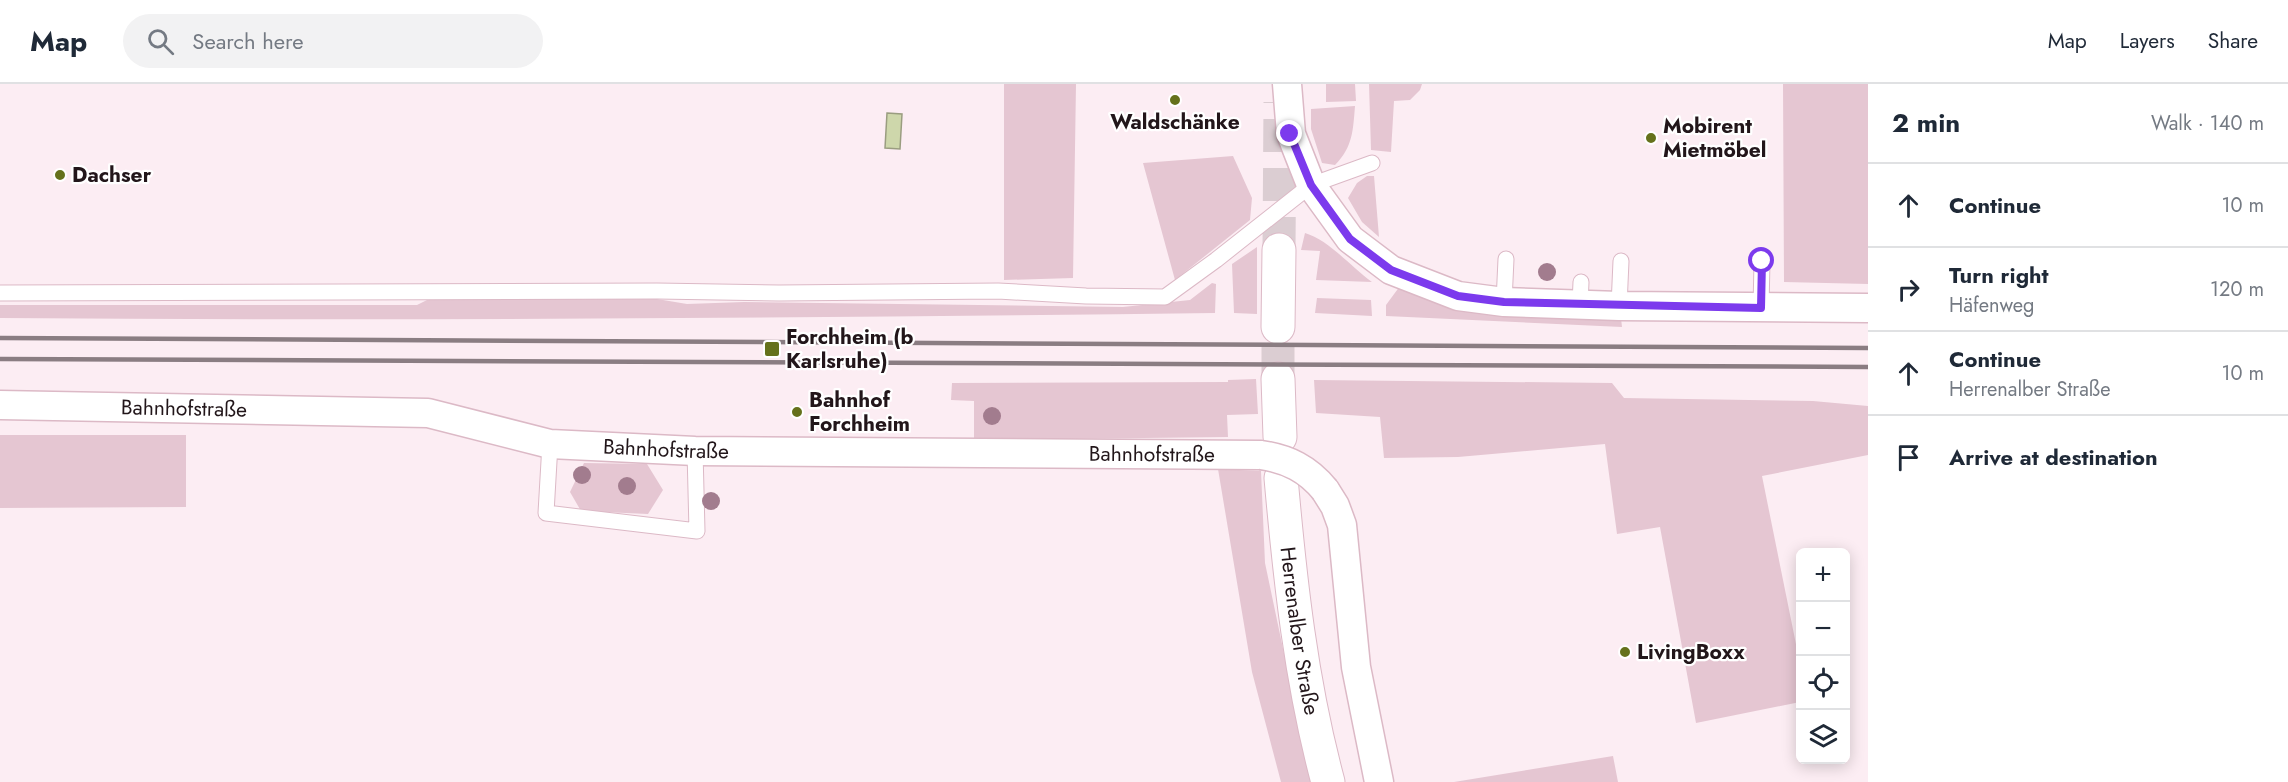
<!DOCTYPE html>
<meta charset="utf-8">
<style>
:root{--surface:#fff;--page:#f2f2f3;--text:#1f2937;--muted:#747a83;--line:#e0e1e3}
body{margin:0;font-family:Jost,sans-serif;background:var(--page);color:var(--text)}
.controls{position:absolute;right:18px;bottom:18px;display:grid;overflow:hidden;border-radius:9px;box-shadow:0 3px 15px #0003}
.controls button{width:54px;height:54px;display:grid;place-items:center;padding:0;border:0;border-bottom:2px solid var(--line);background:var(--surface);color:var(--text);font:30px sans-serif}
.stop{position:absolute;width:18px;height:18px;margin:-14px;border:4px solid #7c3aed;border-radius:50%;background:#fff}
.stop.end{background:#7c3aed;border-color:#fff;box-shadow:0 2px 6px #0008}
.list{margin:0;padding:0;list-style:none}
h2{display:flex;justify-content:space-between;align-items:center;height:78px;margin:0;padding:0 24px;font-size:26px}
h2 small{font-size:20px;font-weight:400;color:var(--muted)}
.list li{display:grid;grid-template-columns:39px 1fr auto;gap:18px;align-items:center;box-sizing:border-box;height:84px;padding:0 24px;border-top:2px solid var(--line)}
.list b{display:block;font-size:22px;white-space:nowrap}
.list p{margin:0;font-size:20px;white-space:nowrap;color:var(--muted)}
.list em{font-size:20px;font-style:normal;color:var(--muted)}
.icon{flex:none;width:33px;height:33px;fill:none;stroke:currentColor;stroke-width:2;stroke-linecap:round;stroke-linejoin:round}
.map{position:relative;flex:none;width:1868px;height:698px;overflow:hidden}
header{display:flex;align-items:center;gap:36px;box-sizing:border-box;height:84px;padding:0 30px;background:var(--surface);border-bottom:2px solid var(--line)}
header strong{font-size:28px}
nav{display:flex;gap:33px;margin-inline-start:auto;font-size:21px}
.search{width:420px;height:54px;background:var(--page);display:flex;align-items:center;gap:15px;box-sizing:border-box;padding:0 21px;border-radius:33px;color:var(--muted);font-size:22px}
main{display:flex}
aside{flex:1;background:var(--surface)}
.map>svg:first-child{display:block}
</style>
<header>
<strong>Map</strong>
<div class="search"><svg class="icon" aria-label="search" viewBox="0 0 24 24"><circle cx="10" cy="10" r="6"/><path d="M15 15l6 6"/></svg>Search here</div>
<nav><a>Map</a><a>Layers</a><a>Share</a></nav>
</header>
<main>
<div class="map">
<svg width="1868" height="698" viewBox="0 0 1868 698">
<rect width="100%" height="100%" fill="#fcedf3"/>
<path fill="#e5c6d2" d="M1004,0H1076L1073,194L1004,196Z
M1326,0H1355L1356,17L1326,18Z
M1369,0H1422L1420,6L1410,16L1394,17L1391,68L1371,66Z
M1783,0H1868V200L1784,198Z
M1355,22C1353,46 1353,63 1335,81L1322,79L1311,45V25Z
M1233,72L1252,114L1250,136L1175,196L1143,79Z
M1367,92H1374L1379,153L1362,138L1348,114L1357,99Z
M1305,149C1329,156 1351,183 1372,198L1316,196L1320,167L1301,166Z
M1257,163V230L1234,229L1232,180Z
M1212,199L1216,200L1215,229C810,234 405,237 0,234V221H417L437,211L627,210L687,220L744,218L1123,223L1190,216Z
M1400,202L1621,234L1622,243L1386,232V221Z
M1317,214L1371,216L1372,232L1315,229Z
M1256,295L1258,330L1227,331L1228,353L974,356V317L951,316L952,299L1228,298V296Z
M1314,296L1612,299L1624,314L1813,317L1868,322V371L1762,392L1800,580V618L1696,639L1660,443L1617,450L1605,360L1458,373L1384,374L1380,333L1316,329Z
M0,351H186V423L0,424Z
M584,379L647,380L663,406L648,430L581,427L570,408Z
M1218,385L1261,387L1265,479L1311,698H1281L1252,588Z
M1613,672L1618,698H1454Z"/>
<path fill="#ced7ab" stroke="#9a9d80" stroke-width="1.5" d="M887,29L902,30L900,65L885,64Z"/>
<g fill="none" stroke-linecap="round" stroke-linejoin="round">
<path stroke="#dbcdd2" stroke-width="33" stroke-dasharray="33 16" stroke-linecap="butt" d="M1279,166L1280,18
M1278,295V243"/>
<defs>
<path id="lane" d="M0,209L657,207L779,209L998,207L1086,212L1165,213L1216,176L1311,101L1372,79
M1504,218L1506,175
M1580,220L1581,198
M1619,222L1621,177
M1761,224L1762,177
M550,360L546,429L697,447L695,367"/>
<g id="street">
<path d="M1287,0L1291,50L1311,101L1350,155L1391,186L1458,212L1504,218L1619,222L1868,224"/>
<path id="s1" d="M0,321L428,329L550,360L695,367L1261,371"/>
<path d="M1325,406L1335,422L1342,441L1356,583L1379,698"/>
</g>
<g id="secondary">
<path d="M1278,243L1279,166"/>
<path d="M1278,295L1280,353"/>
<path id="s2" d="M1281,394C1290,496 1301,598 1328,698"/>
</g>
</defs>
<use href="#lane" stroke="#dcb9c6" stroke-width="17"/>
<use href="#street" stroke="#dcb9c6" stroke-width="31"/>
<use href="#secondary" stroke="#dcb9c6" stroke-width="35"/>
<use href="#lane" stroke="#fff" stroke-width="15"/>
<use href="#street" stroke="#fff" stroke-width="28"/>
<use href="#secondary" stroke="#fff" stroke-width="33"/>
<path stroke="#8a7d82" stroke-width="4.5" d="M0,254L1868,264
M0,275L1868,283"/>
<defs>
<path id="street-bridge" d="M1261,371C1288,375 1308,385 1325,406"/>
</defs>
<use href="#street-bridge" stroke="#dcb9c6" stroke-width="31" stroke-linecap="butt"/>
<use href="#street-bridge" stroke="#fff" stroke-width="28"/>
</g>
<g fill="#a27c8e">
<circle cx="1547" cy="188" r="9"/>
<circle cx="992" cy="332" r="9"/>
<circle cx="582" cy="391" r="9"/>
<circle cx="627" cy="402" r="9"/>
<circle cx="711" cy="417" r="9"/>
</g>
<g fill="none" stroke-linecap="round" stroke-linejoin="round">
<path stroke="#7c3aed" stroke-width="8" d="M1290,50L1311,101L1350,155L1391,186L1458,212L1504,218L1761,224L1762,177"/>
</g>
<g fill="#65711b" stroke="#fff" stroke-width="2">
<circle cx="1175" cy="16" r="6"/>
<circle cx="1651" cy="54" r="6"/>
<circle cx="60" cy="91" r="6"/>
<rect x="764" y="257" width="16" height="16" rx="3"/>
<circle cx="797" cy="328" r="6"/>
<circle cx="1625" cy="568" r="6"/>
</g>
<g text-anchor="middle" dominant-baseline="central" stroke-width="4.5" stroke-linejoin="round" paint-order="stroke">
<g font-size="21" font-weight="bold" fill="#22161a" stroke="#fff" text-anchor="start">
<text x="1175" y="38" text-anchor="middle">Waldschänke</text>
<text x="1663" y="42">Mobirent<tspan x="1663" dy="24">Mietmöbel</tspan></text>
<text x="72" y="91">Dachser</text>
<text x="786" y="253">Forchheim (b<tspan x="786" dy="24">Karlsruhe)</tspan></text>
<text x="809" y="316">Bahnhof<tspan x="809" dy="24">Forchheim</tspan></text>
<text x="1637" y="568">LivingBoxx</text>
</g>
<g font-size="21" fill="#22161a" stroke="#fff">
<text stroke="none"><textPath href="#s1" startOffset="184">Bahnhofstraße</textPath></text>
<text stroke="none"><textPath href="#s1" startOffset="670">Bahnhofstraße</textPath></text>
<text stroke="none"><textPath href="#s1" startOffset="1156">Bahnhofstraße</textPath></text>
<text stroke="none"><textPath href="#s2" startOffset="154">Herrenalber Straße</textPath></text>
</g>
</g>
</svg>
<div class="controls">
<button>+</button>
<button>−</button>
<button><svg class="icon" aria-label="locate" viewBox="0 0 24 24"><circle cx="12" cy="12" r="6"/><path d="M12 2v4M12 18v4M2 12h4M18 12h4"/></svg></button>
<button><svg class="icon" aria-label="layers" viewBox="0 0 24 24"><path d="M12 4l9 5-9 5-9-5zM3 14l9 5 9-5"/></svg></button>
</div>
<div class="stop" style="left:1762px;top:177px"></div>
<div class="stop end" style="left:1290px;top:50px"></div>
</div>
<aside>
<h2>2 min<small>Walk · 140 m</small></h2>
<ul class="list">
<li><svg class="icon" aria-label="ahead" viewBox="0 0 24 24"><path d="M12 20V5M6 11l6-6 6 6"/></svg><div><b>Continue</b></div><em>10 m</em></li>
<li><svg class="icon" aria-label="right" viewBox="0 0 24 24"><path d="M7 20v-9h11M14 6l5 5-5 5"/></svg><div><b>Turn right</b><p>Häfenweg</p></div><em>120 m</em></li>
<li><svg class="icon" aria-label="ahead" viewBox="0 0 24 24"><path d="M12 20V5M6 11l6-6 6 6"/></svg><div><b>Continue</b><p>Herrenalber Straße</p></div><em>10 m</em></li>
<li><svg class="icon" aria-label="arrive" viewBox="0 0 24 24"><path d="M6 21V4h12l-3 4 3 4H6"/></svg><div><b>Arrive at destination</b></div></li>
</ul>
</aside>
</main>
